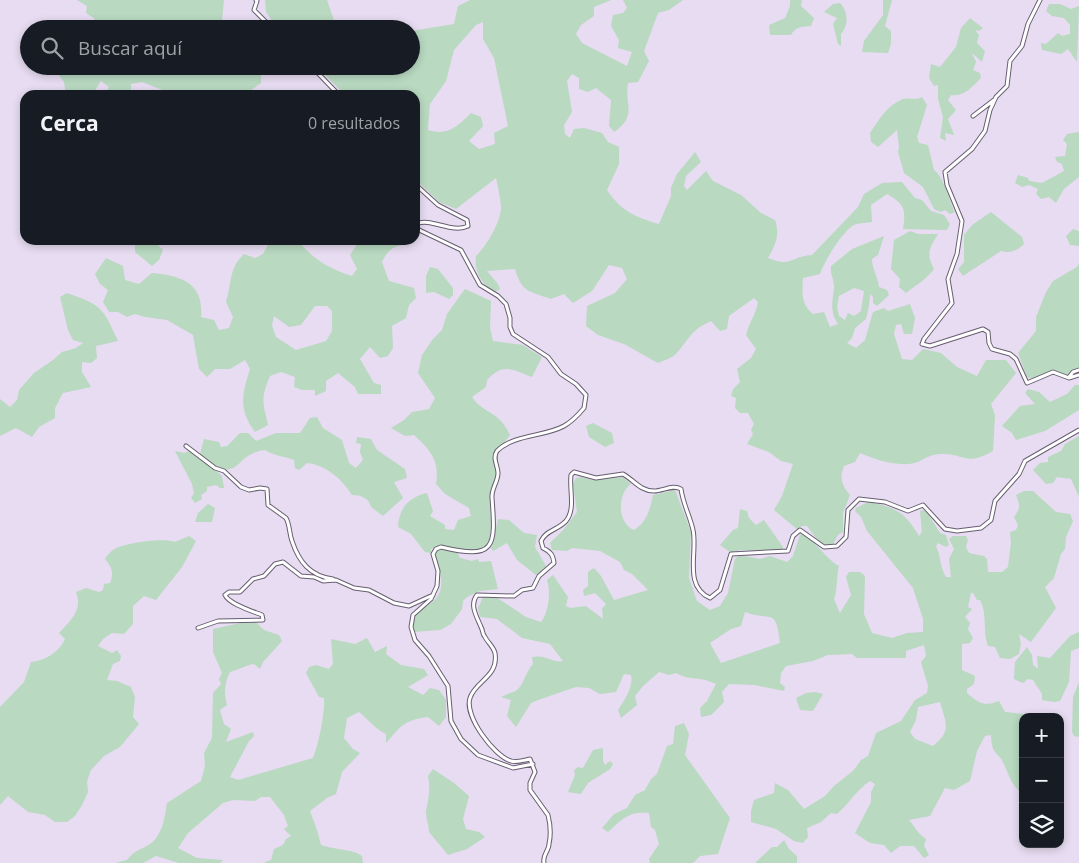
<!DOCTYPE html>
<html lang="es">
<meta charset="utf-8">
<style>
:root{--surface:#171b24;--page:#242831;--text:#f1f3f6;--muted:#9ea1a6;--line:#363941}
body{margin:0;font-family:"Open Sans",sans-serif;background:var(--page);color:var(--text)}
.controls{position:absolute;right:15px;bottom:15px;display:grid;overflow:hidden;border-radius:10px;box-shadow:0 2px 8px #0003}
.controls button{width:45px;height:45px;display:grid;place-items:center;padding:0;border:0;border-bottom:1px solid var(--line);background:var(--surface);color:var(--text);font:25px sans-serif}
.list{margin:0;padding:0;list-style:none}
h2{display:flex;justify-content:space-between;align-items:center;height:65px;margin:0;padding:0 20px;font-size:21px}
h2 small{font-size:16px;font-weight:400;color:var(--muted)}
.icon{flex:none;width:28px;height:28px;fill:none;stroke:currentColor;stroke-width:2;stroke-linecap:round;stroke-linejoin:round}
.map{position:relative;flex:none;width:1079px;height:863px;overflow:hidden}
.search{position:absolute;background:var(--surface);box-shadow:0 2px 8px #0003;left:20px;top:20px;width:400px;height:55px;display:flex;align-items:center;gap:12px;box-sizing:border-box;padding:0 18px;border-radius:28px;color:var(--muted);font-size:19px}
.panel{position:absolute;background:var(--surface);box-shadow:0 2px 8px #0003;left:20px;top:90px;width:400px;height:155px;border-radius:15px}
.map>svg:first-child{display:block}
</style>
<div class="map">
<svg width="1079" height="863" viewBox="0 0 1079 863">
<rect width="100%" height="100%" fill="#e7dcf1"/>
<path fill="#b9d9c1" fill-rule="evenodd" d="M77,0H224L222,20L227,29H84L90,27L95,19L86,13L87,6Z
M265,0H327L337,29H278L266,12Z
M470,0H611L594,7V16L581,25L576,34L582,43L627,66L632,52L618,48L619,40L611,26L613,15L623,13L627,8L623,0H683L669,10L658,13L644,51L649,61L638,82L628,83C624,106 638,115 614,132L609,126L611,100L596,88L588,92L579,89V78L572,74L567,81L572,112L564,125L565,134L570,138L574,129L584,128L602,133L608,142L619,147V164L607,190C621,211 635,217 659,224L671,196V188L677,174L695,152L701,162L686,176L684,186L687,190L706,171L713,181L741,195L761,213L775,220C780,235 776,244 768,258C792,268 791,256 812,255L858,207L864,194L882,183L902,182L915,198L922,200L931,211L944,215L950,224L947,230L903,229C906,210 905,204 887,194L871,205L872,222C867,223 860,223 856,224C844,228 824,262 820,274L803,278C802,292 801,305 813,314L824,312L830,327L838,324C830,312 832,303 834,289C835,281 830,275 831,266L852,249L884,236L878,255L872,259C872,269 878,277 879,287L887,290L889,295L877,306L873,303V297L870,294C870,301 868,311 866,319L855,328L852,338L847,343L856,348L865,340L873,312L884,308L888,311L910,304L915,318L912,334H904L901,324L896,325L894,334L902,359L912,360L923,349L941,353L957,367L977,376L986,360H1006L1016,373L991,404L995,415L993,451C965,467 965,453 941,454C933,454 927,457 920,461C903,469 876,460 860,453L855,462L844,466C839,478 842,486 850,495L843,513V532L838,535L832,546H822L807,526H802L798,530L774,510L782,496L793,464L781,461L769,452L747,444L753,434L751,430L754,424L748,413H740L735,408L736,398L731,396L733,389L740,382L737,369L751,358L756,349L746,335C749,322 756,315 758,302L754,298L729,316L727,329L720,331L711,321C691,330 689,339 676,354C672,358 663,361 658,363L624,344L598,335L586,326L587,306L615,293L627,279L622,268L609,265L592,291L573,303L564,294L551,299C529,291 522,293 515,269L487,271L498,284L500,289L495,292C481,284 474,272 476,256C486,247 502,220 501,206C500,196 498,187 496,178L456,209L439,202L415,179V95H345L316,66H411V31L454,24L458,6ZM483,22V39L494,58L508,126L494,133L495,144L479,149L469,141L483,126L481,117L471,113C457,127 448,136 428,130L430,104L446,81L454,50L476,25ZM854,288L864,291L861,311L854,316L848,313L845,320L839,316L837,307L839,296Z
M790,0H802L801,6L814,18L811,26C802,27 796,26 791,35H770L769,25L785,18L790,6Z
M883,0H892L885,26L891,31V44L888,53L862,52L864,41L883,15Z
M840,3C848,11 849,25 841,34V46L838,44L833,24L837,18L824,12L833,4Z
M1049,4H1060L1071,9L1079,6L1077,62L1068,49L1061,54L1042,50L1041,43L1046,44L1058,33L1062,36L1070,34V25L1064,18L1052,16L1046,11Z
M970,18L983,28L979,31L975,30L979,35L977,43L985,51L982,62L972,53L976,62L973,70L980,73L981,78C972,87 964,97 951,95L948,100L956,110L948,119L954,135L945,133L946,141L940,138L943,117L938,99V85L934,86L929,78L931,64L940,67L956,47L961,28Z
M52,66H236L250,75L261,74V83L244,95H175L142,82L131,84V95H104L109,87L101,81L92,95H66L64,82Z
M922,97L927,105L917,137L919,143L928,145L934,170C945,179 948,199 955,212L950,214L945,210L941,212L934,209L923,187L904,173L898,152L899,147L897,130L878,147L871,142L870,133C879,120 887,105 903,99C911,97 914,101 922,97Z
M1079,132V177L1064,189L1056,203L1049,197L1041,199L1036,194L1038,189L1029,185L1022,187L1015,183L1018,175L1028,178L1029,181L1042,183L1064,171L1062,164L1057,162L1055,157L1065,156L1067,144L1063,140L1067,134Z
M991,212L1022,237L1024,244C1018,250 1010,254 1001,251L963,276L958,269L964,262V235L972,225Z
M1073,229L1079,231V246L1070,245L1066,236Z
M910,231L918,234H938C929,249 926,254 934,269C927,279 916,285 906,293L899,287L900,279L891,269L894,240Z
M135,240H157L156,243L163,250L159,260L152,266L135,252Z
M273,240H301L300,243C314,260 332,270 352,276L357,269L350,255L356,246L355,240H411L412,244C396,245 389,247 382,262L389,281L414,288L416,298L409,305L406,318L392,326L393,348L388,356L380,358L370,347L360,359L374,383L381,385V394H358L355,387L338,373L326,381V391L315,396V390H302L294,387L295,377L281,372L270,376C260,400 263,402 268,425L255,432C238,408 242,395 250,369L245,360L230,369H215L207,377L199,369L193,335L167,320L145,317L135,314L127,317L118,312H109L103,302L108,290L100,284L95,274L106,258L123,266L125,280L139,284L152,273C182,276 204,283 201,317L214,320L219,330L229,328L233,317L226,302C232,282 229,268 244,254L255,258L263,254L269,243ZM315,306H327L332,311V331L326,341L296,350L276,337L272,325L274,316L289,327L301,325Z
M1079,263V368L1071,371L1068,376L1055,371L1032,379L1027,377L1018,353L1036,331V317L1046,292L1053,281L1077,267Z
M430,267L438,269L453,288V295L449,299L434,292L426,293V276Z
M465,289L491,301L490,328L493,341L523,345L542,357L532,377C512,369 503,363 487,380L486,387L472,397C483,414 499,410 510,435L493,456C494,462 497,469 497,475C497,481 491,486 490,492C488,507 498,543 480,550C464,557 448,541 431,549V553L425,552L411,534L398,527C399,508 409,497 427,493L433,511L430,516L445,525V529L454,530L458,520L471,516L469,508L445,494L436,484C440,460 430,450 414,435L405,436L391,428L404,420L412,412L429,409L435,398L418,373L422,355L433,339L442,330L447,314Z
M67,293C102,305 103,308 118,341L96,346L97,358L91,363L82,362V372L91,387L63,393L55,408V418L39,427L32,437L16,428L0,436V399L10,407L17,400L19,390L34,373L53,360L62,352L76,348L83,343L73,340L68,330L60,297Z
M1075,385H1079V410L1045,431L1016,440L1012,433L1002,426L1020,406L1035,404L1025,393L1028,389L1039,392L1050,402L1067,394Z
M317,417L323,428L342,440L349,463L356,468L363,460L360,452L361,444L356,443L357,437L371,439L377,450L405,469L407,478L394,482L403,498L383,516L371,507C369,498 361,495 352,495C342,479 326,465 307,463L299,470L295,468L294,460C284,456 274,456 265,450C231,454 242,489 200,454L204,439L219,442L221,447L227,446L240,433H248L256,441L276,433H300L310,418Z
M593,423L612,433L614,443L605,447L589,437L586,426Z
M1079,436V497L1071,479L1057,477L1053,483L1046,484L1033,470L1040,463L1048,462V457L1061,451L1065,444Z
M191,450L222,476L224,488H220L216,485L207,487V491L201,495L202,499L195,503L191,498L194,493L192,484L175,451L184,453Z
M581,477L593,480L623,477L631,484C617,494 617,523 634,530C647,522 650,509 653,495L675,490L691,532L689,578L697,601L710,610L720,606L728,593L735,559L739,555L760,559L770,556L787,562L793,556L800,535L803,533C810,535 828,561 839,566C836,577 838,588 834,599L840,613L851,595L846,577L849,572H860L865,576L864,614L872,633L892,638L907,633L923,632V619L913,588L867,531L861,517L855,511L856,508L868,502C895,507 905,512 919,536L922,532L920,511L923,510L927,512L940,533L946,535L949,545L946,547L938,543L936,546C941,557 940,567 946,577H951L949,559L954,549L949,539L953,536H966L968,540L966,547L969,553L984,556L987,559L988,572H1002L1008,567L1011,542L1010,532L1016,530L1018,525L1014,517C1021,507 1020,506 1016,495L1024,491H1033L1056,512L1070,514L1073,521L1066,537L1065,549L1061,554L1054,578L1045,587L1056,608L1031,642L1019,634L1021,644L1019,654L1010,659L1000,658L995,647L988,646C982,630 988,615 980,600H977L973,593H971L968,607L972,609L965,617L970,623L968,629L973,638L970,643L962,644V670L975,676L974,684L967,689V693C979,703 983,707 999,701L1005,712L1024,714L1027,717H1023V795C1010,782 1011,780 1004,764C997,749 992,757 991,735L985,736L977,751L970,781L954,790L945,788L930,816L909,820C915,827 918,834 926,839L924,846L929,855L924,858L914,846H900L891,853L884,845L870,843L855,833L871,802V792L875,784L870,781C856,790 850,803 837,814L831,813L821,822L807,828L808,837L803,843L794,841L776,829L751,822V811L754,800L774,793L775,783L788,790L804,809L825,796L834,786L854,770L861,760L868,756L876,733L901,721L915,700L927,693L928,686L921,662L926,656L924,645L906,651V658H857L852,654L828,655L813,661L786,666L781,673L780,683L785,687L784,691L754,685L729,684L722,692L724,702L711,715L701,717L700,708L707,701L716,684C700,676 690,681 676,673L669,675L659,672L643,686L635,696L637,705L621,718L618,710C624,701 634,686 631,675L624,674L616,692L600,694L589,688L576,687L538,700L531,703L516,727L507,716L511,700L501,697C506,694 512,693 517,690C524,684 526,671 533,664L532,657C546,654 552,663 563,661L550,644L522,638L497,619L480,617L478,608L484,595L496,597L526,617L541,622C549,611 551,593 547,580L553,575L568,597L566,606L570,608L586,606L603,619L602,609L606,604L595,593L584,596L583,590L588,586V572L594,568L601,576L614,600L648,590L632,574L624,570L620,562L600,551L572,548L567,551L552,550L550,543L564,529L577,512L573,484L576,478ZM745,612C771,622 776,606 780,643L721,663L710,643L731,629L741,626ZM940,702C946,723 952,731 933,746L915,739L910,732L916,720L918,707Z
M208,504L215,508L212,522H195L198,513Z
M740,509L747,511L749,518L756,525L764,520L783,547L782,551L740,550L731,553L720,545L733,530L738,528Z
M498,519L509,520L524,533L537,535L535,547L546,566L536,575L517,560L507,543L493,551L491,548Z
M189,536L196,541L182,567L156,600L144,596L133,606V624L124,634L112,633L103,639L98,646L112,653L117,650L121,656L120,661L113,664L107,680L117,681L131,687L135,697L133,717L139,724L120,747L104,756L91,770L87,781L88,792L82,805L75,816L67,822H55L45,815L28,812L8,796L0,805V707L24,682L31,662C45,661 59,652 65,639L59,633C71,620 83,610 76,592L86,588L99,592L103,590L104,584L110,583C114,573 112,567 105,559C107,556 110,552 113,550C121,543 165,537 175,542Z
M441,548L457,552L460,558L472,561L478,559L479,562L491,561L498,589L480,591L467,597L463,601L462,609L451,624L440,630L414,632L413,620L416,613C434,601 445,598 440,572C439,564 435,559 436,552Z
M254,620L264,630L279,635L282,641L263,662L260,669L254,664C245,665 239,670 230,672C224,683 224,693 227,705L220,710L224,724L231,729L226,742L253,732L254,736L249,741L230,777L238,780L313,758C319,743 325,713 324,698L319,697L306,673L309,667L316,665L329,669L333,664L331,639L355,644L367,638L375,652L387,646L386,654L401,665L424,669L428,675L408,687L423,695L430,688L439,690L446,700V717L439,726L428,717C404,720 401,726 386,743V734C374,728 369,720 359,712L347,718L344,738L353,749L360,753L342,772L336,794L327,798L310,811L317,830L321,845C334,850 354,849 362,856L363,863H263L271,860L274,849L283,845L286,839L291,836L284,829L288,826L284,815L270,797H261L255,801L233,800L223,803L188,833L178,848L197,858L223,860L220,863H179L156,856L143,863H115L127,860C134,850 141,850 150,844C163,835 165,816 167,803L201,781L205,766L204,753L212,738L213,693L221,684L219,679L222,673L213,652V629Z
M1079,632V648L1071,651L1069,682L1060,701L1054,702L1042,700V694L1033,680L1028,679L1023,683L1014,679L1015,662L1027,647L1032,655L1033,665L1038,669L1037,656L1050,658L1070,636Z
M1079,682V737L1074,736L1072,732L1073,697Z
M815,692L823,694L813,711L800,710L796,698L806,693Z
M684,723L689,734L685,755L730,818L718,854L700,856L693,863H650L649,859L659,844L655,830L651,827L649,813C630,810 621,820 608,832L602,828L614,814L627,808L635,795L645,790L651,779L657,774L667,746L673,744L675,726Z
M603,748V761L605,765L610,761L613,764L610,769L588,783L581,794L568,792L575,775L574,770L578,767L583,768L593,750Z
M433,769L454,783L469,796L463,819L466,829L479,832L485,837L467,849L448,855L429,832C429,826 426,818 426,812C428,799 431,790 428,776Z
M784,840L789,849L797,856V863H755L772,847H777Z"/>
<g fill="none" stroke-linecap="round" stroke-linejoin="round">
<defs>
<path id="minor" d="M256,0L257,1L254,10L273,29
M1040,0L1028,24L1022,46L1010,61L1007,86L996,97L990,110L985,131L972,149L945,172L947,185L962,221L957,254L948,279L952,303L924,339L922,344L930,346L983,329L988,332L989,343L992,349L1010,354L1016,359L1027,383L1053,372L1069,378L1079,375
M311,66L339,95
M973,116L994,100
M415,184L438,205L467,220L468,226C452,234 431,217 415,224
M415,228L461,250L480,285L498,296L506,304L510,318V327L513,334L548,357L561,374L576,384L586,395L584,408C579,414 571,422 564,426C544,437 514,434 497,451C492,458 498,466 498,473C498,482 491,489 492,498C496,548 495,560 441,547L436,549L433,554L438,571L437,586L431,599L413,615L411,627L415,640L429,656L448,686L451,721L461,739L478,755L513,768L533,764
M1069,377L1073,372L1079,370
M186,446L215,468L224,471L241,487L249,490L260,488L267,489L268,505L286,518C290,525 289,533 292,541C299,562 310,576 333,579
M198,628L218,621L263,620L262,615C252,611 229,604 225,595L229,592H240L253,579L264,576L275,564L283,562L301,576L314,577L323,581L336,580L354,588L369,590L394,603L409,606L433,595
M544,863C542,855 549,851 549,844C551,835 550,823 548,815L530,790V783L535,772L530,759C524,760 517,763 511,761C494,756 464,716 470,698C475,681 499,677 495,653C493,646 488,643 485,637C482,634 483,630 481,627C477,617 469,605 477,595L514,596L522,590L533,588L539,576L554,563C553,555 551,552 543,548L541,541C546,530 558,530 566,521C576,509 569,489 571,475L574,472L596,478L623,474C634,480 640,491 654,491C663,491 673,484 681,489C683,504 690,516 693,530C698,552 683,586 710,598L720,590L731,554L788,551L793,536L800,530L824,547L837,546L846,537L848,510L859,499L885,502L908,511L923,505L945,529L957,531L981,528L991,520L995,501L1019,474L1025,461L1079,430"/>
</defs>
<use href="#minor" stroke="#685e71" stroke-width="5"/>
<use href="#minor" stroke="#fff" stroke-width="3"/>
</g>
</svg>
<div class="controls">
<button>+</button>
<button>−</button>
<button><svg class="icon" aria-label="layers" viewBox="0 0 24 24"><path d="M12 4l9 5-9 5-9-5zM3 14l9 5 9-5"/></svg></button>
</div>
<div class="search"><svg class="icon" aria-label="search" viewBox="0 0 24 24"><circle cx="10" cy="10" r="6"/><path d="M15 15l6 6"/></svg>Buscar aquí</div>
<section class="panel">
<h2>Cerca<small>0 resultados</small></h2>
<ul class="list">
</ul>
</section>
</div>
